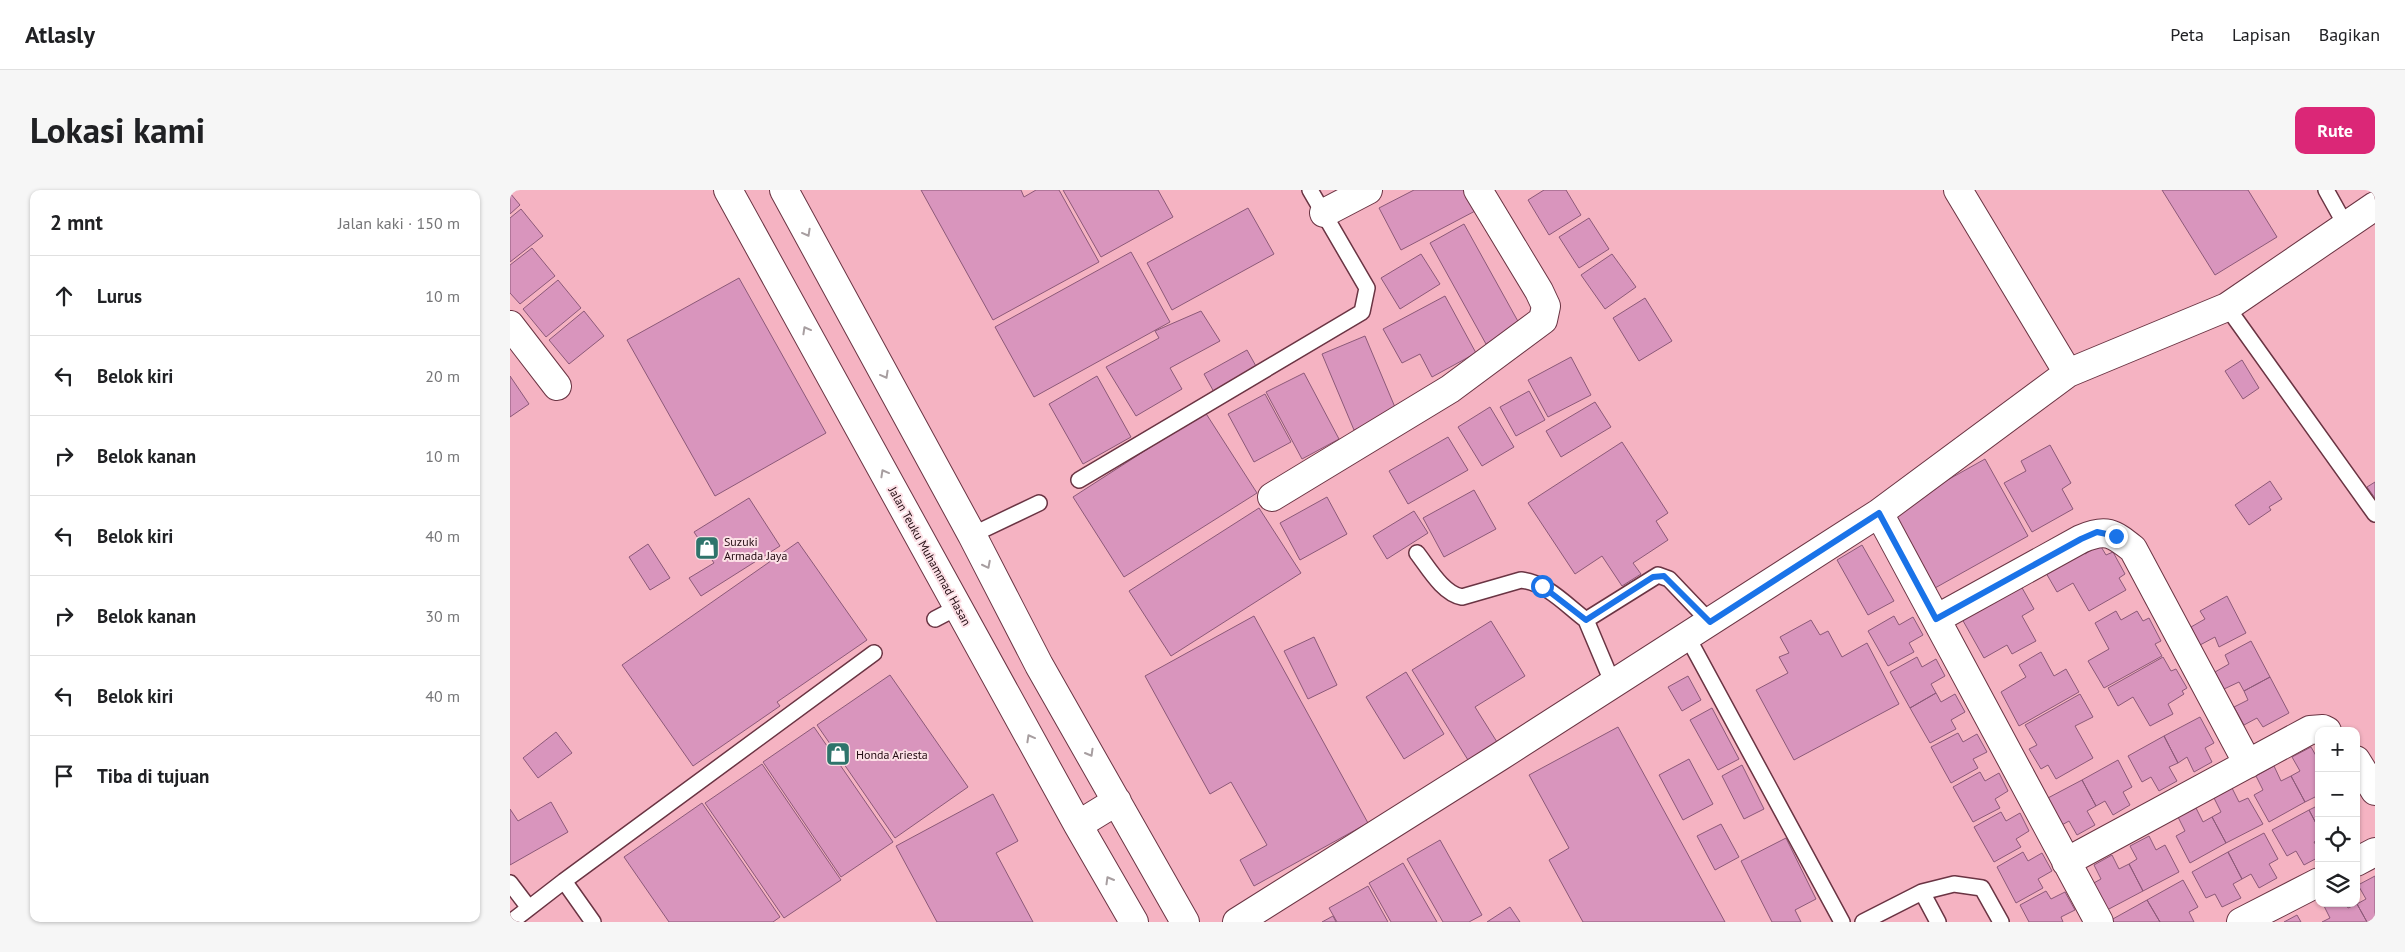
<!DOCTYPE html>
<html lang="id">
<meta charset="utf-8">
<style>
:root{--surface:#fff;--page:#f6f6f6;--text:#202124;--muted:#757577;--line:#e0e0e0;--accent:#db2777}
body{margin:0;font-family:"PT Sans",sans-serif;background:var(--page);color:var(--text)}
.controls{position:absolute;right:15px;bottom:15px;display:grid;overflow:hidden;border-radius:10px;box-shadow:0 1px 4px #0004}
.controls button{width:45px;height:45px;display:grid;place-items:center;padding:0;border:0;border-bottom:1px solid var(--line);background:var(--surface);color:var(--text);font:25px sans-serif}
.stop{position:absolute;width:15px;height:15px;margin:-11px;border:4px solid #1a73e8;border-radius:50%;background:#fff}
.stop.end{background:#1a73e8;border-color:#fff;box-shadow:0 1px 5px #0008}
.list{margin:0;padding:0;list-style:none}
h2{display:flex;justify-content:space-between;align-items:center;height:65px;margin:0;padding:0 20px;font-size:21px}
h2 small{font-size:16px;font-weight:400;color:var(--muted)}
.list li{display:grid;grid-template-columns:32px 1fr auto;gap:15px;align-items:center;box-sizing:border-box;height:80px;padding:0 20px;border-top:1px solid var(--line)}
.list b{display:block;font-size:19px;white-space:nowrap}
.list em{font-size:16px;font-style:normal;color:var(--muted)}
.icon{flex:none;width:28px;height:28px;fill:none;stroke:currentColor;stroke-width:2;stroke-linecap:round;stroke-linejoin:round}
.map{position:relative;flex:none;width:1865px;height:732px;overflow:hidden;border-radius:10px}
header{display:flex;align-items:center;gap:30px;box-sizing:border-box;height:70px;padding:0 25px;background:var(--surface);border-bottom:1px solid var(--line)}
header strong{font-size:24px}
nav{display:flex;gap:28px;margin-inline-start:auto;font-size:18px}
.intro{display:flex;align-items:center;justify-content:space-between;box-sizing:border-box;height:120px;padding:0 30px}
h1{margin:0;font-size:35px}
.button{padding:12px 22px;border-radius:10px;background:var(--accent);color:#fff;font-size:18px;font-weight:700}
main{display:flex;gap:30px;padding:0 30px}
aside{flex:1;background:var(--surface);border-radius:10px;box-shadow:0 1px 4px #0004}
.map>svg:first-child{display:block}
</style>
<header>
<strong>Atlasly</strong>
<nav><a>Peta</a><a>Lapisan</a><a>Bagikan</a></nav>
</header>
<div class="intro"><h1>Lokasi kami</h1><a class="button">Rute</a></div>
<main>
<aside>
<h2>2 mnt<small>Jalan kaki · 150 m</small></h2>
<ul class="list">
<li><svg class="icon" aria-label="ahead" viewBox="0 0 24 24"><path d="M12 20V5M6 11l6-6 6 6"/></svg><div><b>Lurus</b></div><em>10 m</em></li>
<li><svg class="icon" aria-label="left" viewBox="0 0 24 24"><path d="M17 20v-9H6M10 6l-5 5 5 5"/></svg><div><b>Belok kiri</b></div><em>20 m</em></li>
<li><svg class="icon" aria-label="right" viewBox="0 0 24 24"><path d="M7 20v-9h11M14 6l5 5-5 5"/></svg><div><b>Belok kanan</b></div><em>10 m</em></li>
<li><svg class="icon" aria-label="left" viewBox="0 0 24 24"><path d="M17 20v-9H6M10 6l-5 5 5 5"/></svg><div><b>Belok kiri</b></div><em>40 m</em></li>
<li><svg class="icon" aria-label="right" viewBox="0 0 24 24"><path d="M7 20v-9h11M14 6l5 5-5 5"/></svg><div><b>Belok kanan</b></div><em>30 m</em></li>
<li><svg class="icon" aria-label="left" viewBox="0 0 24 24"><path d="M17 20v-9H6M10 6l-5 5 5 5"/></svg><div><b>Belok kiri</b></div><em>40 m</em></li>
<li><svg class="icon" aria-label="arrive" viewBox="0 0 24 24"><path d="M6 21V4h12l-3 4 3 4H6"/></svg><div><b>Tiba di tujuan</b></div></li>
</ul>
</aside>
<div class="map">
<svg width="1865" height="732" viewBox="0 0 1865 732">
<rect width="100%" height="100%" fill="#f5b3c2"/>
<path fill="#d995bd" stroke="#8c5978" d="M411,0H511L514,7L526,0H549L589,72L483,130Z
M553,0H648L663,27L591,67Z
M904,0H956L967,20L891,60L869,18Z
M1034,0H1056L1071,25L1039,45L1018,10Z
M1652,0H1738L1767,47L1705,85Z
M0,3L10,15L0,24Z
M738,18L764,64L662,120L637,73Z
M11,19L33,46L0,72V28Z
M1079,28L1099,59L1069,78L1049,47Z
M954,34L1010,135L976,154L920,53Z
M22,58L45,86L10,114L0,103V75Z
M621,62L660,132L524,207L485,137Z
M911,64L930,94L890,119L871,88Z
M1102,64L1126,97L1095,119L1071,85Z
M229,88L316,243L205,306L117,150Z
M48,90L71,118L36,147L13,119Z
M935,106L966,163L922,187L910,164L892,173L873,139Z
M1135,108L1162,151L1129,171L1103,128Z
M74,121L94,146L59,174L39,150Z
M691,121L710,151L660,178L672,199L626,226L596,177L649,148L645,141Z
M855,146L887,222L844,240L812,164Z
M737,160L747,178L704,202L694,184Z
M1061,167L1081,205L1038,227L1018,190Z
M1732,170L1749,198L1733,209L1715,181Z
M794,183L829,249L792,269L756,202Z
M0,186L19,214L0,227Z
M587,186L621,247L573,274L539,214Z
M1019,201L1035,230L1006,246L990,217Z
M755,204L781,252L744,272L718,224Z
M1085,212L1101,237L1051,267L1036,241Z
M980,217L1004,257L972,276L948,237Z
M695,222L747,303L614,387L563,307Z
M938,247L958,280L898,314L879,281Z
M1112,252L1158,323L1146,331L1158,350L1123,373L1131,384L1112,396L1092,366L1065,384L1018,313Z
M1540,255L1561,293L1552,299L1563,319L1522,342L1494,293L1516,281L1511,271Z
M1475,269L1518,346L1425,398L1382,321Z
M1760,291L1772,309L1759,317L1761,320L1739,335L1725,315Z
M1865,292V308L1857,297Z
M964,300L986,339L934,367L913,328Z
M817,307L837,344L790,370L770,333Z
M239,308L270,356L191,406L179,388L204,373L184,342Z
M749,318L791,383L661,466L619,401Z
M904,321L918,343L877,369L863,346Z
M288,352L357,450L267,512L270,516L183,576L112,475Z
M138,354L160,388L140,400L119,367Z
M1352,355L1384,411L1358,425L1327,370Z
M1569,355L1575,364L1590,355L1596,365L1603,362L1615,384L1609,388L1616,400L1579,421L1563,393L1547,402L1532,376Z
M1511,396L1524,419L1512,426L1526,451L1502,464L1497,455L1474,468L1452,429Z
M1717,406L1736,443L1709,457L1705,447L1690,455L1681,437L1695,429L1690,421Z
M1606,421L1611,430L1627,421L1633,431L1639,428L1651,451L1645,454L1652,466L1594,498L1578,471L1599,459L1585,433Z
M744,426L858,633L744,696L730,670L757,655L721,592L700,604L635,486Z
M1384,426L1389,435L1403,427L1413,445L1399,453L1404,462L1378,476L1358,441Z
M1301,430L1310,445L1318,441L1332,467L1357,453L1389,514L1284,570L1246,500L1278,483L1269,467L1279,463L1270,447Z
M981,431L1015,486L965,517L987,552L958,570L902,480Z
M804,447L827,495L798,509L774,461Z
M1741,451L1760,487L1734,501L1729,492L1714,499L1705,482L1719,474L1715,465Z
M1531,462L1544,486L1556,479L1569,502L1509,536L1491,502L1516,487L1509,475Z
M1407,467L1412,477L1426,469L1435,486L1421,494L1426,503L1400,518L1380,482Z
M1653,467L1661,481L1666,479L1677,498L1672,501L1674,504L1658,514L1663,524L1640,536L1623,507L1608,516L1598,498Z
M896,482L934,544L894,569L856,507Z
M380,485L458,597L385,648L307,535Z
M1178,486L1191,510L1172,521L1158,497Z
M1760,487L1779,523L1753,537L1747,528L1734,535L1724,517L1738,510L1734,501Z
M1426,503L1431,512L1445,504L1455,522L1441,530L1446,539L1420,553L1400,518Z
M1570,504L1583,527L1565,536L1583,568L1546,589L1538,575L1531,579L1519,559L1527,555L1515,535Z
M1202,518L1229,569L1208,580L1180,530Z
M1690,527L1704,553L1695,558L1702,572L1684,582L1677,567L1668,573L1654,546Z
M304,537L383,652L331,687L253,572Z
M1108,537L1215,732H1073L1039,670L1059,658L1019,585Z
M46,542L62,563L28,588L13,568Z
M1448,543L1453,552L1467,544L1477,562L1463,569L1468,578L1441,593L1421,557Z
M1654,546L1668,573L1659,577L1667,591L1649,601L1641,587L1632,592L1618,566Z
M1801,557L1809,571V605L1795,612L1781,586L1790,581L1782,567Z
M1179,569L1203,614L1173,630L1149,585Z
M1608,570L1622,597L1613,602L1620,615L1603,625L1595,611L1586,616L1572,590Z
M252,574L331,690L274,728L195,613Z
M1232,575L1254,619L1234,629L1212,586Z
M1764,576L1771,591L1781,586L1795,612L1759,632L1744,605L1753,600L1746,586Z
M1470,582L1475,591L1489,583L1498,601L1485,609L1490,618L1463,632L1443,597Z
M1572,590L1586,616L1577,621L1585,635L1567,645L1559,631L1550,636L1536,609Z
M1722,598L1729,612L1738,608L1753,634L1716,653L1702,627L1711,622L1704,608Z
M483,604L508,651L486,663L523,732H427L386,656Z
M41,612L58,642L0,675V619L8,631Z
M192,613L270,727L263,732H159L114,667Z
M1809,615V639L1799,620Z
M1686,618L1693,632L1702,627L1716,653L1680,673L1666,646L1675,641L1668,627Z
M1799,620L1809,639V649L1804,652L1809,660V667L1794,675L1786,661L1777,666L1762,640Z
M1491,622L1496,631L1510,623L1519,641L1506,649L1511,657L1484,672L1464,637Z
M1211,634L1229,667L1205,680L1187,646Z
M1754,643L1768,669L1759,674L1767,688L1749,698L1741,684L1732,689L1718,662Z
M1639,646L1646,660L1655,655L1669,682L1633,701L1619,674L1627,669L1620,656Z
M1276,648L1306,709L1285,720L1291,732H1262L1231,671Z
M930,650L972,725L959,732H933L897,669Z
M1513,662L1518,671L1532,663L1542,681L1528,689L1533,698L1506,713L1487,677Z
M1718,662L1732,689L1723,694L1731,708L1712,717L1705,704L1696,708L1682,682Z
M1602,665L1609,679L1619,674L1633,701L1597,720L1582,694L1591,689L1584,675Z
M893,673L927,732H881L859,693Z
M1865,686V732H1857L1847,714L1856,709L1848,695Z
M1673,690L1688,717L1679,722L1684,732H1650L1637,710Z
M858,696L878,732H827L819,718Z
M1536,701L1541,709L1555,702L1565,720L1551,727L1553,732H1519L1510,715Z
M1637,710L1650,732H1603L1601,730Z
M1835,713L1838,718L1847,714L1857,732H1812L1820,728L1813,714Z
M1000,717L1010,732H977Z
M1787,725L1791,732H1774Z
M823,726L826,732H812Z"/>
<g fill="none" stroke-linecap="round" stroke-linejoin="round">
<defs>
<path id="lane" d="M1816,0L1836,36
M1717,117L1865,324
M569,290L852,122L857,98L800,0
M462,345L529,313
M907,363C918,377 933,404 952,407L1011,390C1037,393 1056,415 1076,430
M425,429L448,417
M1177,446L1332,732
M1103,494L1076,430L1148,385L1159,389L1200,432
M54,691L364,463
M0,693L19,718
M1412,702L1428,732
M1,732L54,691L83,732
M1353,732L1412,702L1444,694L1472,698L1491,732"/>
<path id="street" d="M1448,0L1558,183
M814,23L858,0
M0,135L47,196
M762,307L940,199L1033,130L1036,116L1029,101L968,0
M1369,323L1589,732
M1426,429L1571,349C1596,338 1603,343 1623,359L1738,574
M1846,570L1865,601
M1556,672L1800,540L1813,539L1817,541
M1846,672L1865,662
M727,732L989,567L1369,323L1558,183L1717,117L1865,16
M1731,732L1809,692"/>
<path id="highway" d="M218,0L568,635L624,732
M274,0L462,345L529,475L675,732
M568,635L607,611"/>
</defs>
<use href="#lane" stroke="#6a3443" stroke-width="18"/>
<use href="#street" stroke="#6a3443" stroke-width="30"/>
<use href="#highway" stroke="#6a3443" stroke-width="30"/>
<use href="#lane" stroke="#fff" stroke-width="15"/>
<use href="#street" stroke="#fff" stroke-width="28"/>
<use href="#highway" stroke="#fff" stroke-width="28"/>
</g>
<defs><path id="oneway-chevron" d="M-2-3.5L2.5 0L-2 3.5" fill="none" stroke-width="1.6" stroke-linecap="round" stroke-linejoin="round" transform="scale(1.25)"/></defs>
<g stroke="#a79ea0">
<use href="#oneway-chevron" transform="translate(297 43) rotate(61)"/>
<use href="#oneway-chevron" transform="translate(296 140) rotate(-119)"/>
<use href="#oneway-chevron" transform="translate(375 185) rotate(61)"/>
<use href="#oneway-chevron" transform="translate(374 283) rotate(-119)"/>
<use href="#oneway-chevron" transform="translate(477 375) rotate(63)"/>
<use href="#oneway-chevron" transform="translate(520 548) rotate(-119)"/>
<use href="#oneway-chevron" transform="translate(580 563) rotate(60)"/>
<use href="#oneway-chevron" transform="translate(599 690) rotate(-120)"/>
</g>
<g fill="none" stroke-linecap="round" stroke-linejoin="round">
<path stroke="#1a73e8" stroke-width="6" d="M1032,396L1076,430L1143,387L1154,386L1200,432L1369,323L1426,429L1571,349L1587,342L1606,346"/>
</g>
<defs>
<symbol id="shop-square" viewBox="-11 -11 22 22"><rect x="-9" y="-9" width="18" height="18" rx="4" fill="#2e746b" stroke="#fce0e6"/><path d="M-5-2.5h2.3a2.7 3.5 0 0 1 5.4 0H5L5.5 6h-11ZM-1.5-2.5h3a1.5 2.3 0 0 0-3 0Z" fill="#fff"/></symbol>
</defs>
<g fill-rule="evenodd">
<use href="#shop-square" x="183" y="344" width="28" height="28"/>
<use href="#shop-square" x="314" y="550" width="28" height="28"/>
</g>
<g text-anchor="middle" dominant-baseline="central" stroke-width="4" stroke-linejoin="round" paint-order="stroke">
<g font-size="12" fill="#230c12" stroke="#fce0e6" text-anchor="start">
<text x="214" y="351">Suzuki<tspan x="214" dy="14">Armada Jaya</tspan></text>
<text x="346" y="564">Honda Ariesta</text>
</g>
<g font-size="12" fill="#230c12" stroke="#fce0e6">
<text transform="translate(420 366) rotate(61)">Jalan Teuku Muhammad Hasan</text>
</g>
</g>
</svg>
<div class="controls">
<button>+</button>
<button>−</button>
<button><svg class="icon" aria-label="locate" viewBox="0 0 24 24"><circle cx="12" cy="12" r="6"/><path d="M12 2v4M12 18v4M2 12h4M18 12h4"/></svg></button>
<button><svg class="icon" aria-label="layers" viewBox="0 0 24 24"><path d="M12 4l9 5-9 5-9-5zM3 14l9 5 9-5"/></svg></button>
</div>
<div class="stop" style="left:1032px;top:396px"></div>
<div class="stop end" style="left:1606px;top:346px"></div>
</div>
</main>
